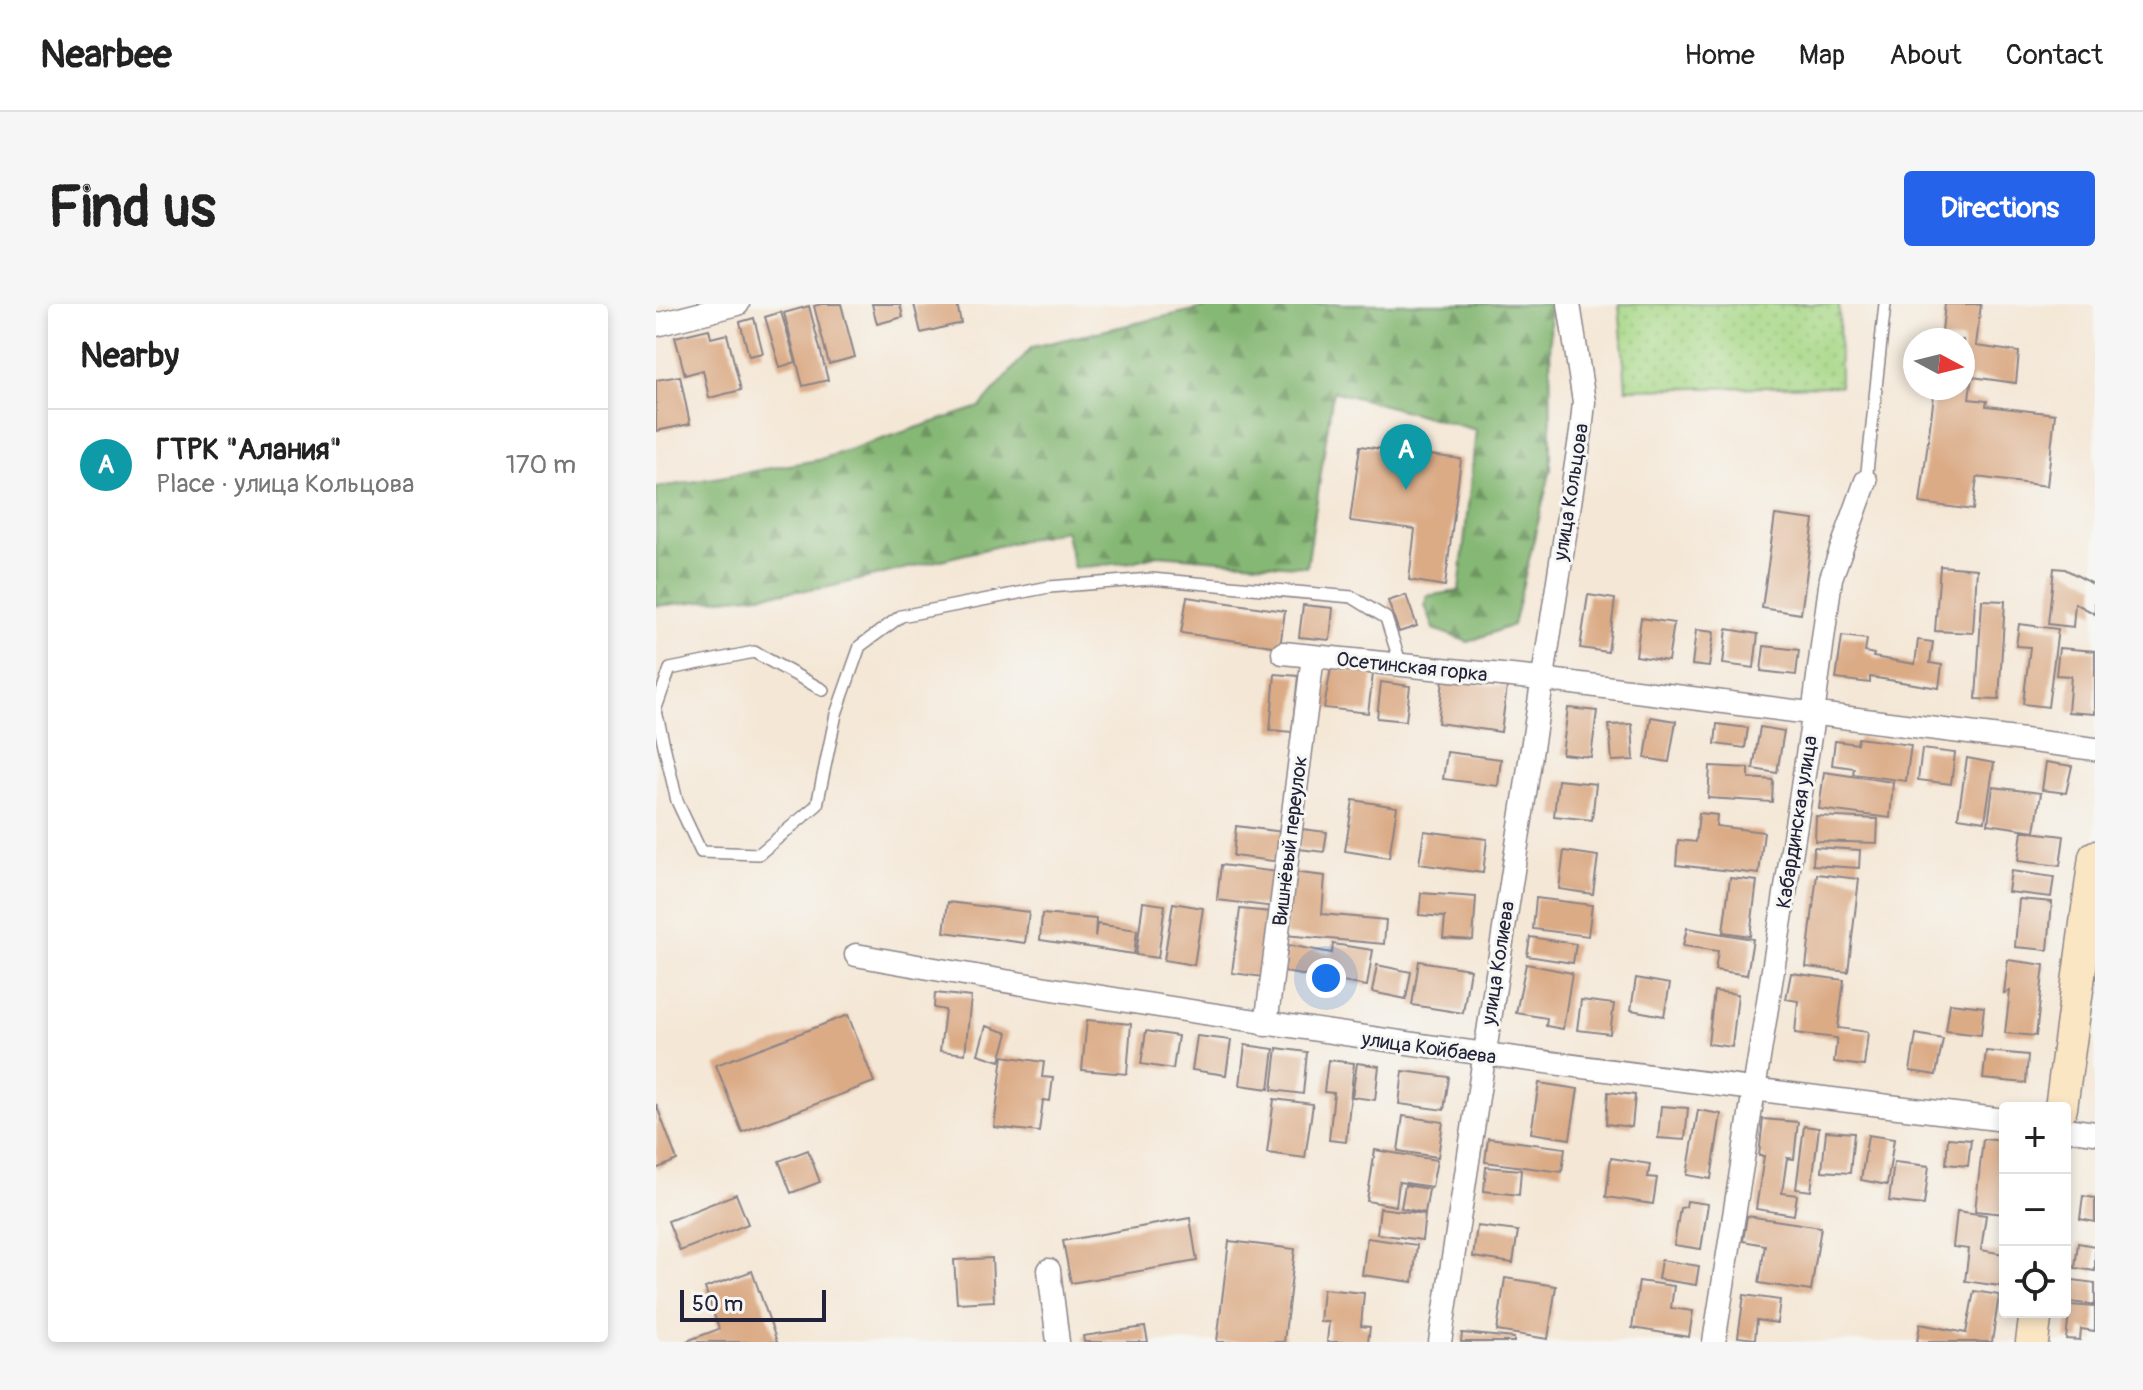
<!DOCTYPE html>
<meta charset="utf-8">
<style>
:root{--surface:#fff;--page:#f6f6f6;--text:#222;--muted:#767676;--line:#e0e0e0;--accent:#2563eb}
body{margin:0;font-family:Pangolin,sans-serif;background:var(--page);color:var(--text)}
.controls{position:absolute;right:24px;bottom:24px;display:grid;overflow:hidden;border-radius:8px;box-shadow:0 4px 12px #0003}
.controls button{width:72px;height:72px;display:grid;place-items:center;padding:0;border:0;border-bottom:2px solid var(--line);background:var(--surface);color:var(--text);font:40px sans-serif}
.compass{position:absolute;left:1247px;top:24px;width:72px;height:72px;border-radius:50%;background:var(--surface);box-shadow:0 4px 12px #0003;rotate:97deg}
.scale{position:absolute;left:24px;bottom:20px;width:146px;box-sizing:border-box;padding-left:8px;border:4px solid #22223b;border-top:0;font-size:22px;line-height:28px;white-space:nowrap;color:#22223b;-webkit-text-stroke:6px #f6f6f2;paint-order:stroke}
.you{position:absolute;left:670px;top:674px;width:28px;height:28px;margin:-20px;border:6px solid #fff;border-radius:50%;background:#1a73e8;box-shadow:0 0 0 12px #1a73e833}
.badge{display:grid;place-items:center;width:52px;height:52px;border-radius:50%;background:var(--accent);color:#fff;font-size:26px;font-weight:700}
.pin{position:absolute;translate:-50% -66px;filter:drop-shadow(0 2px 4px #0008)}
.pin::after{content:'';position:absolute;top:42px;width:28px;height:24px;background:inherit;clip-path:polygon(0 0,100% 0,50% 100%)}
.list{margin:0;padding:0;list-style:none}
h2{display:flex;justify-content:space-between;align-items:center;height:104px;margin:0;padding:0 32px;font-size:34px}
h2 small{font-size:26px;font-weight:400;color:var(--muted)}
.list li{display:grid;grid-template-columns:52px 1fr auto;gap:24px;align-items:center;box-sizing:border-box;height:112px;padding:0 32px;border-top:2px solid var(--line)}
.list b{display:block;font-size:30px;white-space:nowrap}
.list p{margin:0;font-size:26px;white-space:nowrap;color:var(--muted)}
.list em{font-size:26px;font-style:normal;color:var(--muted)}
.icon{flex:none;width:44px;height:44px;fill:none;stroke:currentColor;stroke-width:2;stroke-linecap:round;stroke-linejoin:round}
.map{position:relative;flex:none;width:1439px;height:1038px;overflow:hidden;border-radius:8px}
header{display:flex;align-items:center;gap:48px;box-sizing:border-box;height:112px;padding:0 40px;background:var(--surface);border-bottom:2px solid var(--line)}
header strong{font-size:38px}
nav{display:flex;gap:44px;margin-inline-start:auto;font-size:28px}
.intro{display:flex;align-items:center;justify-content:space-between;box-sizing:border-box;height:192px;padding:0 48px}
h1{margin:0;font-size:56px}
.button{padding:20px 36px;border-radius:8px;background:var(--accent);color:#fff;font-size:28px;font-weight:700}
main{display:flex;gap:48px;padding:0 48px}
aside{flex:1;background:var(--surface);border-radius:8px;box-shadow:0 4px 12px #0003}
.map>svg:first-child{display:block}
</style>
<header>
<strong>Nearbee</strong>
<nav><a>Home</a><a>Map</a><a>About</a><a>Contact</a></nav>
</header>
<div class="intro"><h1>Find us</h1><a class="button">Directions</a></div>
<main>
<aside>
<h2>Nearby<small></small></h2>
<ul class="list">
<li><span class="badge" style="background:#0f9aa8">A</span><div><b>ГТРК &quot;Алания&quot;</b><p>Place · улица Кольцова</p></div><em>170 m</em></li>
</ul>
</aside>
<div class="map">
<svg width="1439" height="1038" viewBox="0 0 1439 1038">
<defs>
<pattern id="green-dots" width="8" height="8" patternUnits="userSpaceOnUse" patternTransform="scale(2)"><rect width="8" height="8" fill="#a8d887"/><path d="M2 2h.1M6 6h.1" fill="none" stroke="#90b975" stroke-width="1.8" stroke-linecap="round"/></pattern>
<pattern id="forest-firs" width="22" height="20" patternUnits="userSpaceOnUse" patternTransform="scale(2)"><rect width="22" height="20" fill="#86b874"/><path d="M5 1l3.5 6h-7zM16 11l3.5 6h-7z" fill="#6d9560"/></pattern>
</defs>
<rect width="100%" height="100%" fill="#f6f6f2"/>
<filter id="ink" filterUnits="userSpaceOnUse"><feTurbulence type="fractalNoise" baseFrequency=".0125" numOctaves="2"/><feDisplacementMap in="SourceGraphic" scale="16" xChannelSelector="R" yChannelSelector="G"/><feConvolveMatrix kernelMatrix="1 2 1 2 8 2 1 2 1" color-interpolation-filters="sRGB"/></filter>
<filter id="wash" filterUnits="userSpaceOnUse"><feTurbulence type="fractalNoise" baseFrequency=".006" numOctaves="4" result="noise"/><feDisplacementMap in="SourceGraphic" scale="32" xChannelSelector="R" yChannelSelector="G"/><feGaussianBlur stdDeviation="1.8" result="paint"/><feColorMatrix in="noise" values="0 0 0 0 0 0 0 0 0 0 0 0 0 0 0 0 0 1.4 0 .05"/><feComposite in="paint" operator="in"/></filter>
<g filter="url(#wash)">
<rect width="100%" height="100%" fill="#f4e7d6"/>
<path fill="url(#green-dots)" stroke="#657d61" stroke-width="2" d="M963,0H1183L1184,82L970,85Z"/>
<path fill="url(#forest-firs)" stroke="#546d58" stroke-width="2" d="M564,0H894L895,165L857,321L812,338L778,325L769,301L771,292L803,287L820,126L677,87L651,263L502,251L476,258L418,264L409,226L169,284L0,302V184L162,156L324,103L376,43Z"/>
<g id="blocks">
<path fill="#dbab86" d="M166,0H185L199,53L173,60L158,2Z
M216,0H244L247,13L221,20Z
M258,0H301L305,19L265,29Z
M1289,0H1325L1320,42L1363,48L1360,79L1316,73L1313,95L1331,97L1330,102L1399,110L1391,182L1321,173L1317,206L1264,199L1279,84H1307V36H1285Z
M153,2L172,76L147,82L128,9Z
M125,8L140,58L124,63L109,13Z
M98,14L107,49L93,52L84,18Z
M53,25L55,34L71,30L85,86L53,94L47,66L29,71L19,33Z
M24,72L34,120L0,127V76Z
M704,142L805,155L789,282L753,276L759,225L694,217Z
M1119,211L1158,216L1145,310L1106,304Z
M1284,262L1321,265L1317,329L1279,327Z
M1398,264L1409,265L1439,281V310L1419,299L1417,323L1392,320Z
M750,291L761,322L743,328L732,297Z
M932,291L959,295L952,348L924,344Z
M531,293L629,307L624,343L525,329Z
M1326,296L1349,297L1343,396L1320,395Z
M647,301L677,304L674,336L643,333Z
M985,314L1018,319L1012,357L980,352Z
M1363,320L1402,325L1392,403L1367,400L1374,343L1360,342Z
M1071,325L1102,330L1098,364L1067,360Z
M1040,326L1058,328L1053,363L1036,361Z
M1186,332L1211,335L1209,348L1218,350L1217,353L1259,360L1262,336L1277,338L1274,359L1286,361L1283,384L1214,373V379L1180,375Z
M1108,342L1143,346L1140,371L1105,367Z
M1403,344L1439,347V410L1412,408L1415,372L1400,371Z
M675,364L717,370L712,409L668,404Z
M619,370L642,372L636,428L614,426Z
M787,376L851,383L845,428L782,419Z
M725,378L754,382L750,417L721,414Z
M912,404L941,407L935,453L906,450Z
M995,413L1020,417L1013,458L989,454Z
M976,420L978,456L956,457L953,421Z
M1061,420L1092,424L1089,444L1059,440Z
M1104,423L1128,427L1121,469L1097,465Z
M1202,434L1255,441L1250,477L1197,470L1198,464L1176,461L1179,437L1201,440Z
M1266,445L1299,449L1295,480L1262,476Z
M791,448L845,455L842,482L787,475Z
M1311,454L1338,459L1329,517L1302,513Z
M1390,458L1416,462L1410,489L1386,486Z
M1054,462L1093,464V474L1117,476L1116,498L1052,494Z
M1168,468L1237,478L1234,514L1163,505Z
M902,476L940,480L936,516L898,512Z
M1337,483L1385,489L1379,527L1332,520Z
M697,496L741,503L733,554L689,547Z
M1043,509L1061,511L1060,522L1108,528L1103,570L1020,561L1022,536L1040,538Z
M1160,512L1222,515L1221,539L1159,537Z
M580,522L628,528L625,558L577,552Z
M645,525L671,528L668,548L643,545Z
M768,527L831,535L827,569L763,560Z
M1366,527L1408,532L1404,562L1362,557Z
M1158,543L1204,546L1203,564L1157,561Z
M908,547L942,552L937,590L903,585Z
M565,561L622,568L618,603L561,596Z
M1355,567L1398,573L1395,593L1352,588Z
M635,568L669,572L666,610L730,616L728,640L629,631Z
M1161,570L1203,575L1192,668L1150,663Z
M1074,574L1101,577L1094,632L1067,628Z
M765,589L820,593L817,636L787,634L789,613L763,611Z
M880,594L936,601L932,632L877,625Z
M1363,595L1396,598L1392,646L1359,643Z
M292,598L373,608L369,639L288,628Z
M487,598L509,601L502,654L480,651Z
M517,599L547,604L538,661L508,656Z
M584,605L615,608L607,673L576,669Z
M386,610L440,615L439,633L441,620L481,626L478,650L384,636Z
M1031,624L1097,635L1091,671L1059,666L1062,647L1027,642Z
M874,633L920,640L917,659L871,652Z
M677,640L717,646L711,682L628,668L632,641L676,649Z
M1352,656L1388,661L1380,732L1349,729L1354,687L1348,689Z
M763,657L814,665L807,709L756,701Z
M870,660L916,669L907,725L890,722L891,714L860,709Z
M721,661L755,668L750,695L716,688Z
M1135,669L1188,676L1182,724L1212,728L1208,762L1178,758L1181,734L1139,729L1142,697L1130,695Z
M980,674L1014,680L1008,712L975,706Z
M1058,687L1082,690L1076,743L1052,740Z
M279,689L315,693L309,750L284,747L289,706L278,704Z
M925,696L958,700L954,730L921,726Z
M1294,699L1328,703L1325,731L1290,727Z
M192,711L218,778L86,828L60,761Z
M431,716L475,720L471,770L426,766Z
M330,722L352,729L344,757L322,750Z
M490,727L522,732L517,765L485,760Z
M1260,730L1287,735L1280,771L1254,767Z
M541,732L575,736L570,771L536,766Z
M589,741L618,745L613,785L584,781Z
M621,744L651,748L647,790L616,786Z
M1330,747L1372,751L1370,779L1327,775Z
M347,752L388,758L386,773L397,774L394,797L387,796L383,828L338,823Z
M672,756L698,759L690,838L673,836L678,789L668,788Z
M701,759L723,762L719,796L696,793Z
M747,767L793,773L788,806L743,800Z
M883,779L922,785L914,835L875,829Z
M952,788L979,791L976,823L950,820Z
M618,795L657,800L649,854L611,849Z
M0,800L21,856L0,865Z
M1005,802L1032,804L1029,836L1002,834Z
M1042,806L1065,810L1055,875L1031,871Z
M747,812L787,818L782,853L742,847Z
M1107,815L1142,818L1138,855L1131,854L1126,889L1141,891L1138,911L1100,905L1108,852H1103Z
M1148,822L1163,824L1155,887L1140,885Z
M1170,827L1198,829L1194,869L1166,867Z
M1212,831L1238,835L1231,881L1205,876Z
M832,834L909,844L906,868L829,858Z
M1292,834L1315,836L1312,862L1290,860Z
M1327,835L1349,837V910L1319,907Z
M152,846L164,878L135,889L123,857Z
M719,846L781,856L776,883L743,878L740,902L711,897Z
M955,854L994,860L992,873L1001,874L997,900L950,893Z
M1238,858L1273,862L1268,901L1233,897Z
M830,863L865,866L863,891L828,887Z
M749,881L773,885L769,909L745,904Z
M80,890L92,920L24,947L12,917Z
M1427,892L1439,894V918L1424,915Z
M1031,897L1052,900L1045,945L1018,941L1024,904L1030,903Z
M724,904L769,910L766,936L721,930Z
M1301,907L1330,911L1325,946L1348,950L1344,982L1309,977L1313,945L1297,943Z
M1091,912L1165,923L1155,987L1103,979L1109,941L1087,937Z
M534,914L541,957L415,979L407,937Z
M821,922L862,927L857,959L817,953Z
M711,934L761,941L757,978L706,971Z
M573,937L639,945L628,1038H561Z
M1422,939L1439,942V967L1419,964Z
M336,954L338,997L301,999L298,956Z
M1005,956L1043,962L1040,981L1002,975Z
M96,967L121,1038H28L63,1025L49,984Z
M849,974L900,982L892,1035L841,1027Z
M1417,976L1439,979V1001L1414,998Z
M983,977L1018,982L1015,1004L1037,1007L1033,1033L976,1024Z
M667,985L708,989L705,1022L714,1023L712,1038H671L673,1018H664Z
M1318,987L1343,991L1336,1038H1261L1264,1020L1310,1029Z
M1088,991L1124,996L1121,1019L1101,1016L1099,1035L1082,1033Z
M1414,1001L1439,1003V1027L1425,1025L1424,1036L1410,1035Z
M489,1023L492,1038H428L427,1032Z
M806,1029L858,1034V1038H805Z"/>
</g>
</g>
<g filter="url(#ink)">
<use href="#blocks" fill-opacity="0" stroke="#8b8488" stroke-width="2"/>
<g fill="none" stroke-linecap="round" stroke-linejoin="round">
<defs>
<path id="service" d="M1210,177L1229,0
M0,404L14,365L98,348L167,386
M0,407L21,497L45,548L103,550L161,501L180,410L204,342L245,312L393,283L495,275L696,293L730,314L745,361"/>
<path id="minor" d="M0,21L82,0
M627,349L885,375L1439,445
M200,651C581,720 964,770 1349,816
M610,721L657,352
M1409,825L1439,829
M393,966L402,1038
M784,1038L925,128L928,98L913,0
M1058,1038L1155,426L1175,274L1210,177"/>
<path id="secondary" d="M1405,804L1439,553
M1376,1038L1380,1008"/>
</defs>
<use href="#service" stroke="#8b8488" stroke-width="14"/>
<use href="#minor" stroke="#8b8488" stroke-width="25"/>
<use href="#secondary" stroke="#8b8488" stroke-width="35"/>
<use href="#service" stroke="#fff" stroke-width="11"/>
<use href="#minor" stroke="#fff" stroke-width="22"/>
<use href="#secondary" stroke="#fbe6c4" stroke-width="32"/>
</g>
</g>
<g text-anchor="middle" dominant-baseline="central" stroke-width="6" stroke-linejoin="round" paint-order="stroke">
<g font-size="20" fill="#22223b" stroke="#f6f6f2">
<text transform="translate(915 188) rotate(-81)">улица Кольцова</text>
<text transform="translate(756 363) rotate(6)">Осетинская горка</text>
<text transform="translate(1141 518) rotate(-81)">Кабардинская улица</text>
<text transform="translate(634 537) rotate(-83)">Вишнёвый переулок</text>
<text transform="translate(842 659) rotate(-81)">улица Колиева</text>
<text transform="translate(773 744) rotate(8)">улица Койбаева</text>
</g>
</g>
</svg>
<div class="controls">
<button>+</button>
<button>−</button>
<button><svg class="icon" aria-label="locate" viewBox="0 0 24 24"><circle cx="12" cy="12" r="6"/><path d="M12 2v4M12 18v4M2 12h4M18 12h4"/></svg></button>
</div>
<svg class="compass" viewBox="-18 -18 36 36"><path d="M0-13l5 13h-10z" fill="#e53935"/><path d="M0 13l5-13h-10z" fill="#767676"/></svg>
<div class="scale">50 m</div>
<div class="you"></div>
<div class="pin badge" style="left:750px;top:186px;background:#0f9aa8">A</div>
</div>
</main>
